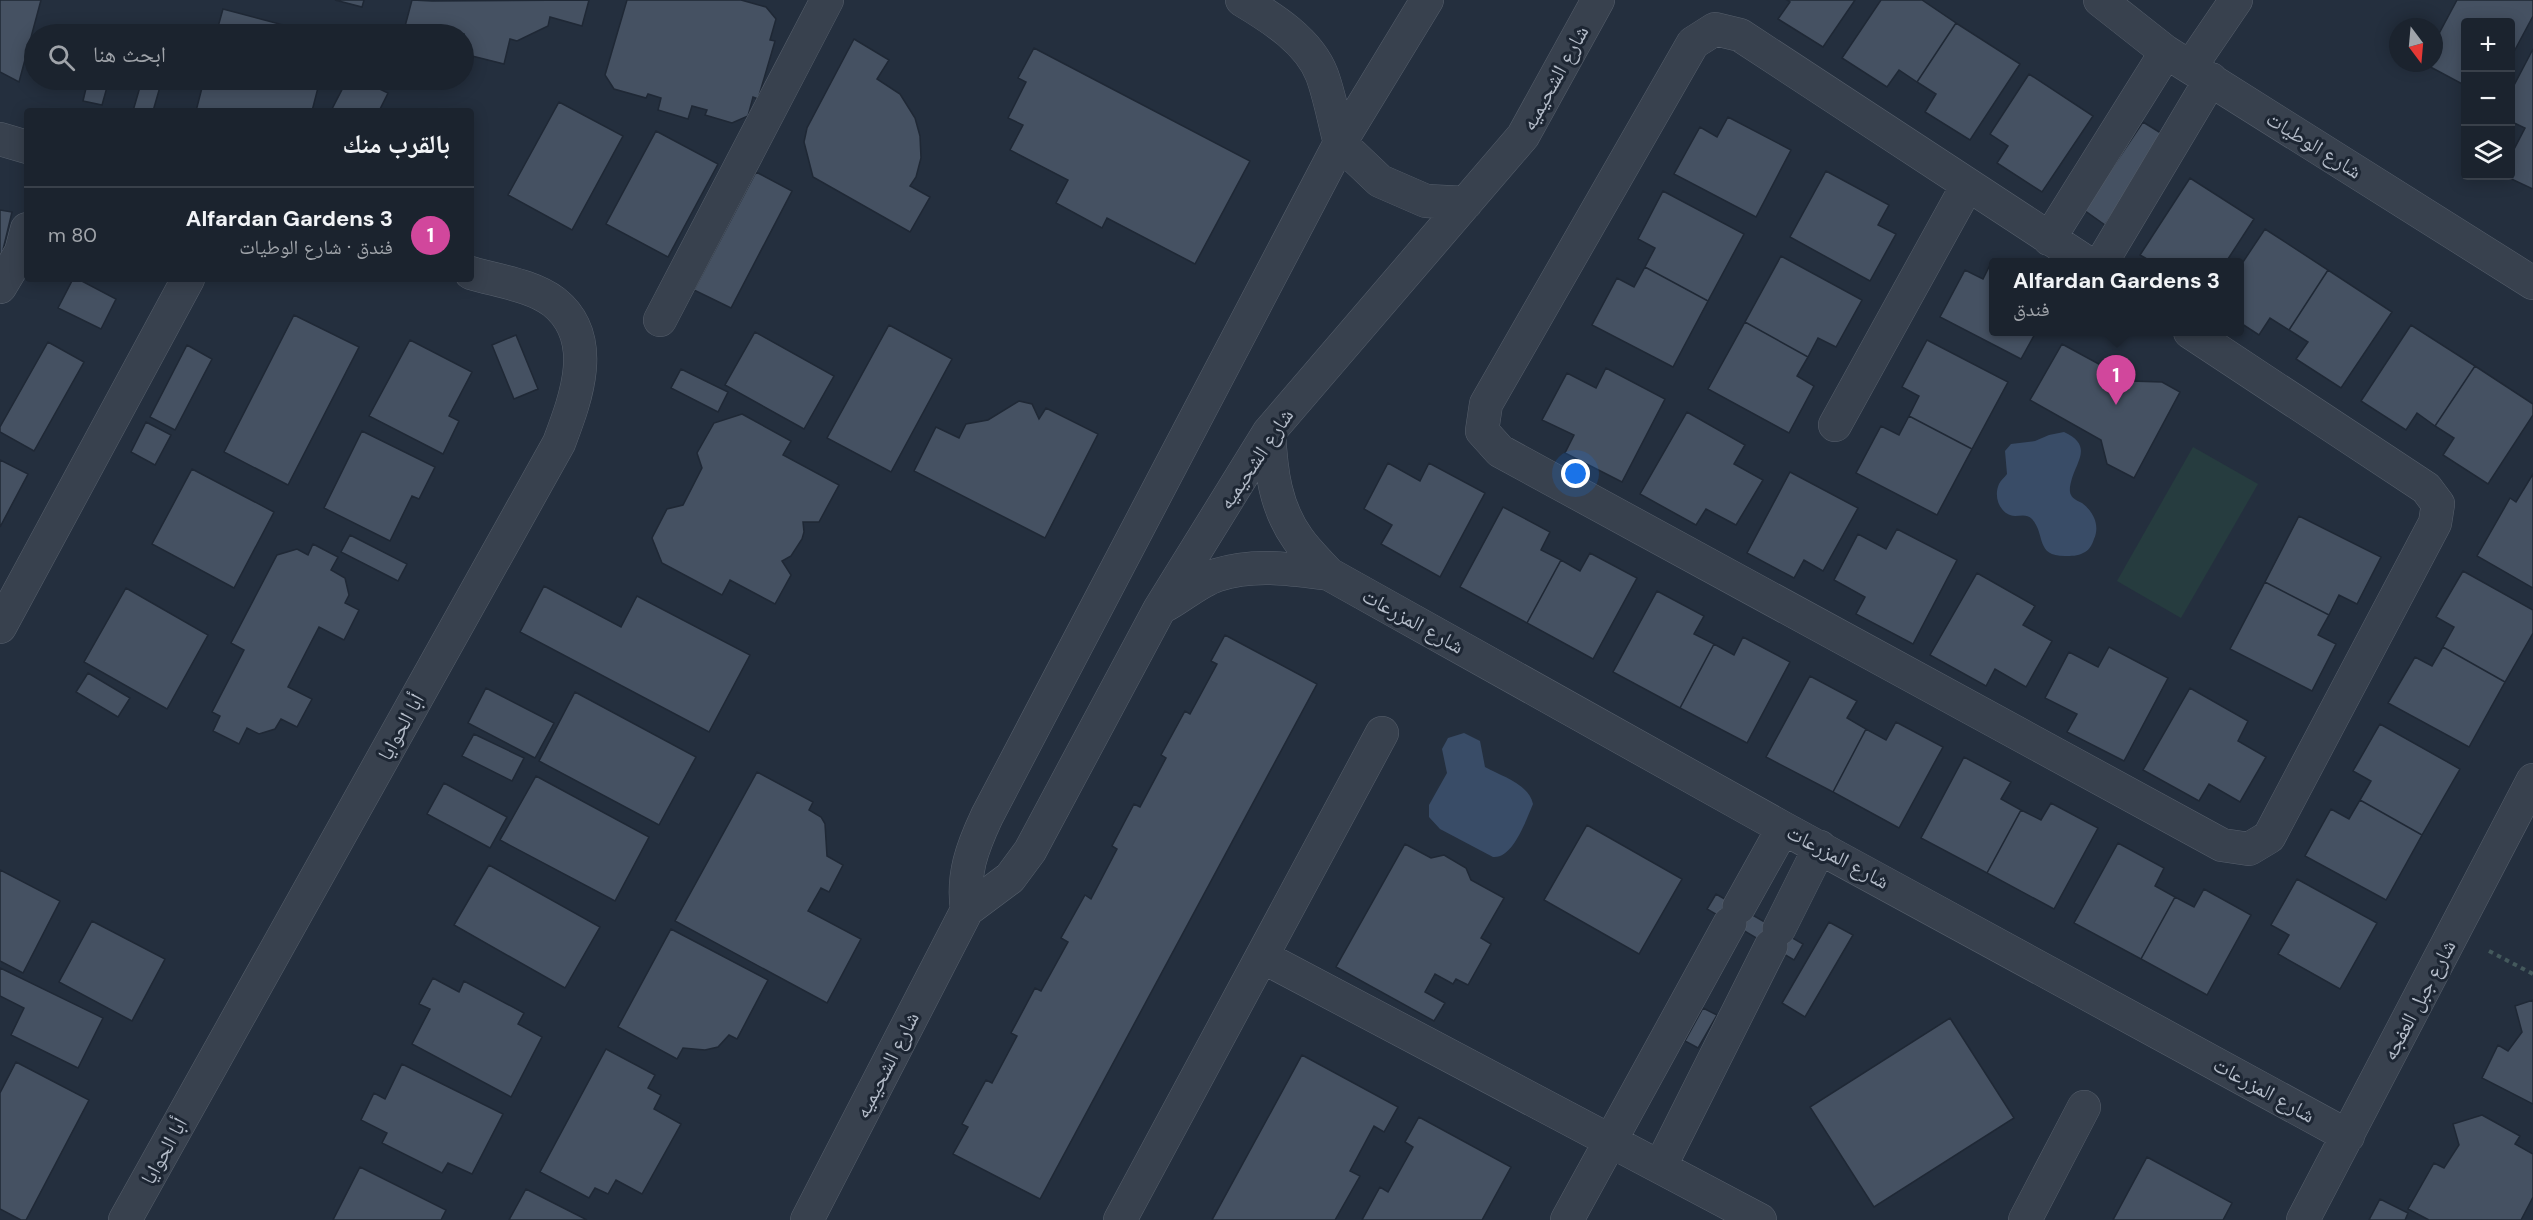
<!DOCTYPE html>
<html lang="ar">
<meta charset="utf-8">
<style>
:root{--surface:#1b232e;--page:#282f3a;--text:#f1f3f6;--muted:#a0a4aa;--line:#39404a;--accent:#8c9099}
body{margin:0;font-family:"DM Sans","Noto Naskh Arabic",sans-serif;background:var(--page);color:var(--text);direction:rtl}
.controls{position:absolute;right:18px;top:18px;display:grid;overflow:hidden;border-radius:6px;box-shadow:0 3px 15px #0003}
.controls button{width:54px;height:54px;display:grid;place-items:center;padding:0;border:0;border-bottom:2px solid var(--line);background:var(--surface);color:var(--text);font:30px sans-serif}
.compass{position:absolute;left:2389px;top:18px;width:54px;height:54px;border-radius:50%;background:var(--surface);box-shadow:0 3px 15px #0003;rotate:164deg}
.you{position:absolute;left:1576px;top:474px;width:21px;height:21px;margin:-15px;border:4px solid #fff;border-radius:50%;background:#1a73e8;box-shadow:0 0 0 9px #1a73e833}
.badge{display:grid;place-items:center;width:39px;height:39px;border-radius:50%;background:var(--accent);color:#fff;font-size:20px;font-weight:700}
.pin{position:absolute;translate:-50% -50px;filter:drop-shadow(0 2px 3px #0008)}
.pin::after{content:'';position:absolute;top:32px;width:21px;height:18px;background:inherit;clip-path:polygon(0 0,100% 0,50% 100%)}
.popup{position:absolute;left:1989px;top:258px;width:255px;height:78px;box-sizing:border-box;display:grid;place-content:center;border-radius:6px;background:var(--surface);filter:drop-shadow(0 2px 4px #0005);font-size:20px;white-space:nowrap;color:var(--muted)}
.popup b{font-size:22px;color:var(--text)}
.popup::after{content:'';position:absolute;left:50%;top:100%;margin-left:-12px;border:12px solid transparent;border-top-color:var(--surface)}
.list{margin:0;padding:0;list-style:none}
h2{display:flex;justify-content:space-between;align-items:center;height:78px;margin:0;padding:0 24px;font-size:26px}
h2 small{font-size:20px;font-weight:400;color:var(--muted)}
.list li{display:grid;grid-template-columns:39px 1fr auto;gap:18px;align-items:center;box-sizing:border-box;height:96px;padding:0 24px;border-top:2px solid var(--line)}
.list b{display:block;font-size:22px;white-space:nowrap}
.list p{margin:0;font-size:20px;white-space:nowrap;color:var(--muted)}
.list em{font-size:20px;font-style:normal;color:var(--muted)}
.icon{flex:none;width:33px;height:33px;fill:none;stroke:currentColor;stroke-width:2;stroke-linecap:round;stroke-linejoin:round}
.map{position:relative;flex:none;width:2533px;height:1220px;overflow:hidden;direction:ltr}
.search{position:absolute;background:var(--surface);box-shadow:0 3px 15px #0003;left:24px;top:24px;width:450px;height:66px;display:flex;align-items:center;gap:15px;box-sizing:border-box;padding:0 21px;border-radius:33px;color:var(--muted);font-size:22px}
.panel{position:absolute;background:var(--surface);box-shadow:0 3px 15px #0003;left:24px;top:108px;width:450px;height:174px;border-radius:6px;direction:rtl}
.map>svg:first-child{display:block}
</style>
<div class="map">
<svg width="2533" height="1220" viewBox="0 0 2533 1220">
<rect width="100%" height="100%" fill="#242f3e"/>
<path fill="#263c3f" d="M2193,447L2258,484L2181,618L2117,581Z"/>
<path fill="#394c67" d="M2064,432C2094,446 2076,461 2071,482C2070,486 2069,491 2071,495C2073,499 2078,501 2082,503C2094,512 2100,526 2094,539C2092,545 2089,551 2083,553C2078,556 2071,556 2065,556C2035,556 2046,535 2032,519C2027,514 2021,516 2015,516C2000,515 1993,497 1999,484C2001,480 2004,478 2007,474L2005,451L2011,444L2035,441L2049,435Z
M1464,733L1480,741L1485,767C1501,776 1529,784 1533,804C1526,820 1513,859 1493,857L1440,829L1429,817V805L1447,773L1442,749L1448,738Z"/>
<path fill="#455162" stroke="#1f2835" stroke-width="1.5" d="M0,0H41L19,82L0,72Z
M335,0H364L362,7Z
M412,0L432,1L589,0L582,26L550,17L548,26L517,41L510,39L504,64L464,54V34H403Z
M627,0H741L766,7L776,19L770,40L775,41L758,99L753,97L748,116L732,123L705,115L707,110L692,106L688,119L658,110L661,98L648,94L646,98L614,89L605,75Z
M1787,0H1855L1823,47L1778,19L1790,2Z
M1881,0H1922L1956,23L1917,82L1899,70L1887,87L1842,58Z
M2457,0H2533V16L2510,59V22H2466V86L2423,63H2434V43Z
M223,9L317,34H216Z
M1956,23L2020,64L1970,140L1925,112L1936,94L1917,82Z
M854,39L889,60L877,79L900,94L915,118L920,136L921,158L916,177L910,186L930,197L910,232L813,177L804,142L807,128Z
M1034,48L1250,161L1195,264L1107,218L1102,228L1056,203L1068,180L1010,150L1023,125L1008,118L1026,82L1018,78Z
M2533,49V189L2505,176H2510V157L2525,128L2510,121V93Z
M2029,74L2093,116L2042,192L1997,163L2008,146L1990,134Z
M88,80H109L102,105L83,101Z
M142,80H162L153,111H133Z
M204,80H320L312,111L292,109V111H196Z
M347,80H361L388,93L379,111H331Z
M559,102L623,136L572,230L508,195Z
M1728,117L1791,150L1756,217L1674,174L1700,127L1717,137Z
M2143,122L2164,135L2105,225L2084,210Z
M656,131L718,164L668,257L606,224Z
M1826,171L1889,205L1878,225L1896,234L1870,281L1790,237Z
M756,172L792,191L731,308L694,290Z
M2190,178L2254,219L2226,262H2152L2140,255Z
M1663,191L1744,234L1708,301L1645,267L1655,248L1638,239Z
M0,210L12,212L1,258H0Z
M2265,229L2328,270L2289,330L2270,318L2259,335L2239,322V268Z
M1781,256L1862,300L1836,347L1818,338L1808,357L1745,322Z
M1993,259L1999,262H1993V332H2036L2021,359L1940,317L1965,270L1983,279Z
M1645,267L1708,301L1673,367L1592,325L1617,278L1634,287Z
M2328,270L2392,312L2341,388L2296,359L2308,342L2289,330Z
M73,279H78L116,299L101,329L58,308Z
M294,315L359,347L288,485L224,452Z
M1745,322L1808,357L1797,376L1814,386L1789,433L1708,389Z
M889,325L952,359L891,472L827,438Z
M2411,325L2475,366L2435,426L2417,413L2406,430L2361,401Z
M755,332L834,376L804,429L725,385Z
M516,335L538,389L514,399L492,345Z
M410,340L472,372L449,416L459,421L443,454L369,416Z
M1927,340L2008,382L1972,449L1909,416L1919,396L1902,387Z
M48,342L84,362L34,451L0,432V427Z
M2062,344L2130,381L2162,382L2180,392L2134,478L2107,464L2101,440L2030,400Z
M187,345L212,359L175,430L150,417Z
M2475,366L2533,404V415L2488,484L2443,455L2454,438L2435,426Z
M1606,368L1665,399L1622,482L1565,453L1574,435L1542,420L1567,373L1596,388Z
M681,369L728,392L718,412L671,388Z
M1019,401L1032,404L1039,419L1046,408L1098,434L1045,538L914,471L936,427L959,438L966,424L988,420Z
M1687,412L1745,445L1734,464L1763,480L1736,525L1706,509L1696,525L1640,494Z
M742,414L791,441L783,455L839,485L819,522H803L804,532L802,539L791,556L782,561L791,575L775,604L730,580L722,595L662,563L652,538L667,509L683,505L702,468L697,453L714,423Z
M1909,416L1972,449L1937,515L1856,473L1881,426L1899,435Z
M146,422L171,435L155,465L131,452Z
M362,431L435,467L419,499L412,496L390,541L324,508Z
M0,460L28,474L0,527Z
M1388,463L1420,481L1429,463L1485,493L1440,577L1381,544L1392,525L1364,509Z
M192,469L274,512L234,588L152,544Z
M1790,472L1858,508L1823,571L1804,560L1794,578L1747,553Z
M2533,474V588L2477,556L2510,498L2516,502Z
M1503,507L1550,532L1541,550L1561,560L1527,623L1460,587Z
M2299,516L2381,557L2357,604L2339,595L2329,615L2265,582Z
M1897,529L1957,560L1913,644L1856,614L1865,597L1834,580L1858,534L1886,549Z
M350,535L407,564L398,581L341,552Z
M313,544L338,557L331,570L345,578L349,595L345,603L359,610L344,640L319,627L288,687L312,699L297,727L281,719L275,729L259,734L247,728L239,744L213,731L220,716L212,712L244,650L231,643L277,555L297,549L308,555Z
M1590,553L1637,578L1593,659L1527,623L1561,560L1580,571Z
M2463,571L2533,610V633L2505,682L2443,647L2454,627L2436,617Z
M1977,573L2035,606L2023,625L2052,641L2026,687L1995,669L1986,686L1930,655Z
M2265,582L2329,615L2318,635L2336,644L2312,691L2230,649Z
M544,586L621,627L637,596L750,655L709,732L520,632Z
M126,588L208,635L167,709L84,662Z
M1657,591L1704,616L1694,634L1714,644L1680,708L1613,672Z
M1225,635L1317,684L1040,1199L953,1154L968,1127L962,1124L986,1080L992,1083L1017,1036L1011,1033L1035,988L1041,991L1068,942L1061,938L1085,895L1091,899L1117,849L1112,846L1134,804L1140,807L1166,758L1161,755L1185,711L1190,714L1217,664L1211,661Z
M1743,637L1790,662L1747,743L1680,708L1714,644L1734,655Z
M2109,647L2168,678L2124,761L2067,732L2077,714L2045,698L2069,652L2098,667Z
M2443,647L2505,682L2469,747L2388,703L2415,657L2432,666Z
M88,673L130,698L118,717L76,692Z
M1810,676L1857,701L1847,718L1866,729L1833,792L1766,757Z
M486,688L554,723L535,758L468,723Z
M2190,688L2248,721L2238,741L2266,757L2240,802L2209,784L2199,801L2143,770Z
M575,692L696,757L659,825L539,761Z
M1896,722L1943,747L1899,828L1833,792L1866,729L1886,740Z
M2380,724L2460,769L2422,835L2360,800L2371,781L2353,771Z
M474,734L524,758L512,781L462,756Z
M1964,757L2011,782L2001,799L2021,810L1987,873L1921,838Z
M757,772L813,802L809,810L821,817L825,824L827,856L843,865L829,892L821,888L808,911L861,939L827,1003L675,921Z
M536,776L649,837L615,901L500,840Z
M444,783L507,817L490,848L427,814Z
M2360,800L2422,835L2386,900L2305,856L2331,809L2349,819Z
M2051,803L2098,828L2054,909L1987,873L2021,810L2041,820Z
M1587,825L1682,879L1639,954L1544,900Z
M2118,843L2164,868L2155,886L2175,897L2141,959L2074,923Z
M1405,844L1431,858L1444,855L1466,868L1471,880L1504,898L1481,938L1491,944L1468,985L1456,979L1453,984L1435,974L1425,992L1445,1003L1434,1021L1336,967Z
M489,865L600,927L565,988L454,925Z
M0,870L60,901L23,973L0,961Z
M2297,879L2377,923L2340,989L2278,954L2289,935L2271,925Z
M2204,889L2251,915L2207,995L2141,959L2175,897L2194,907Z
M1716,894L1803,944L1794,960L1707,909Z
M92,921L165,959L132,1021L59,982Z
M1829,922L1853,935L1805,1017L1782,1003Z
M671,929L768,980L737,1039L729,1035L718,1047L705,1050L683,1048L677,1059L618,1027Z
M0,968L103,1018L78,1068L11,1035L24,1008L0,996Z
M433,978L459,992L464,981L524,1013L518,1024L542,1037L511,1097L412,1044L430,1009L419,1004Z
M2533,1000V1104L2482,1078L2498,1045L2508,1051L2522,1032L2515,1006Z
M1703,1008L1717,1015L1698,1048L1685,1041Z
M1950,1018L2014,1118L1874,1207L1810,1107Z
M606,1049L655,1075L648,1088L661,1095L654,1109L681,1124L642,1194L616,1180L608,1194L595,1188L589,1198L540,1172Z
M1302,1055L1398,1107L1384,1132L1374,1126L1350,1171L1360,1176L1335,1220H1212Z
M16,1062L89,1100L26,1220H21L0,1209V1093Z
M402,1064L503,1114L472,1174L448,1163L442,1173L382,1143L387,1133L361,1120L374,1093L385,1099Z
M2482,1115L2520,1136L2515,1144L2533,1154V1197L2521,1220H2429L2408,1209L2434,1163L2444,1168L2459,1145L2453,1124Z
M1419,1117L1511,1167L1482,1220H1362L1380,1187L1388,1192L1413,1147L1405,1142Z
M2147,1157L2232,1203L2223,1220H2113Z
M360,1167L446,1210L441,1220H333Z
M526,1189L587,1220H509Z
M2380,1199L2408,1213L2405,1220H2369Z"/>
<g fill="none" stroke-linecap="round" stroke-linejoin="round">
<defs>
<path id="minor" d="M1242,0C1272,18 1309,41 1322,75C1330,97 1334,121 1340,143
M2100,0L2166,52L2533,283
M2191,66L2236,0
M0,139L27,147
M1340,143L1380,181L1426,201L1466,203
M2049,239L2166,52
M2086,262L1740,35L1715,29L1693,43L1486,404L1482,431L1500,451L2222,845L2249,849L2269,837L2435,523L2438,504L2426,488L2190,332
M2102,262L2211,79
M0,287L21,252L27,229
M660,320L827,0
M1835,425L1967,186
M1269,432C1271,471 1275,507 1298,539C1307,552 1319,563 1329,574L1783,828L2348,1136
M1164,606C1181,597 1199,581 1217,575C1255,563 1291,569 1329,574
M0,627L188,279
M1739,907L1783,828
M967,910C962,875 972,848 987,816L1340,143L1427,0
M1779,929L1820,847
M1263,957L1760,1220
M1660,1167L1771,946
M125,1220L559,443C576,398 599,338 554,302C532,285 497,281 471,273
M807,1220L967,910L1010,878L1030,851L1159,610L1269,432L1523,136L1598,0
M1120,1220L1382,733
M1567,1220L1730,923
M2025,1220L2084,1107
M2303,1220L2533,780"/>
</defs>
<use href="#minor" stroke="#565f6c" stroke-width="34"/>
<path stroke="#44595c" stroke-width="4" stroke-dasharray="4.5 4.5" stroke-linecap="butt" d="M2489,951L2533,974"/>
<use href="#minor" stroke="#38414e" stroke-width="33"/>
</g>
<g text-anchor="middle" dominant-baseline="central" stroke-width="6" stroke-linejoin="round" paint-order="stroke">
<g font-size="21" fill="#b4bcc9" stroke="#1d2633">
<text transform="translate(1555 78) rotate(-61)">شارع الشحيميه</text>
<text transform="translate(2314 145) rotate(32)">شارع الوطيات</text>
<text transform="translate(1256 459) rotate(-56)">شارع الشحيميه</text>
<text transform="translate(1413 621) rotate(29)">شارع المزرعات</text>
<text transform="translate(401 727) rotate(-61)">أبا الحوايا</text>
<text transform="translate(1838 857) rotate(28)">شارع المزرعات</text>
<text transform="translate(2419 1000) rotate(-62)">شارع جبل العفجه</text>
<text transform="translate(887 1065) rotate(-63)">شارع الشحيميه</text>
<text transform="translate(2264 1090) rotate(29)">شارع المزرعات</text>
<text transform="translate(164 1151) rotate(-61)">أبا الحوايا</text>
</g>
</g>
</svg>
<div class="controls">
<button>+</button>
<button>−</button>
<button><svg class="icon" aria-label="layers" viewBox="0 0 24 24"><path d="M12 4l9 5-9 5-9-5zM3 14l9 5 9-5"/></svg></button>
</div>
<svg class="compass" viewBox="-18 -18 36 36"><path d="M0-13l5 13h-10z" fill="#e53935"/><path d="M0 13l5-13h-10z" fill="#a0a4aa"/></svg>
<div class="you"></div>
<div class="pin badge" style="left:2116px;top:405px;background:#d1479c">1</div>
<div class="popup"><b>Alfardan Gardens 3</b>فندق</div>
<div class="search"><svg class="icon" aria-label="search" viewBox="0 0 24 24"><circle cx="10" cy="10" r="6"/><path d="M15 15l6 6"/></svg>ابحث هنا</div>
<section class="panel">
<h2>بالقرب منك<small></small></h2>
<ul class="list">
<li><span class="badge" style="background:#d1479c">1</span><div><b>Alfardan Gardens 3</b><p>فندق · شارع الوطيات</p></div><em>80 m</em></li>
</ul>
</section>
</div>
